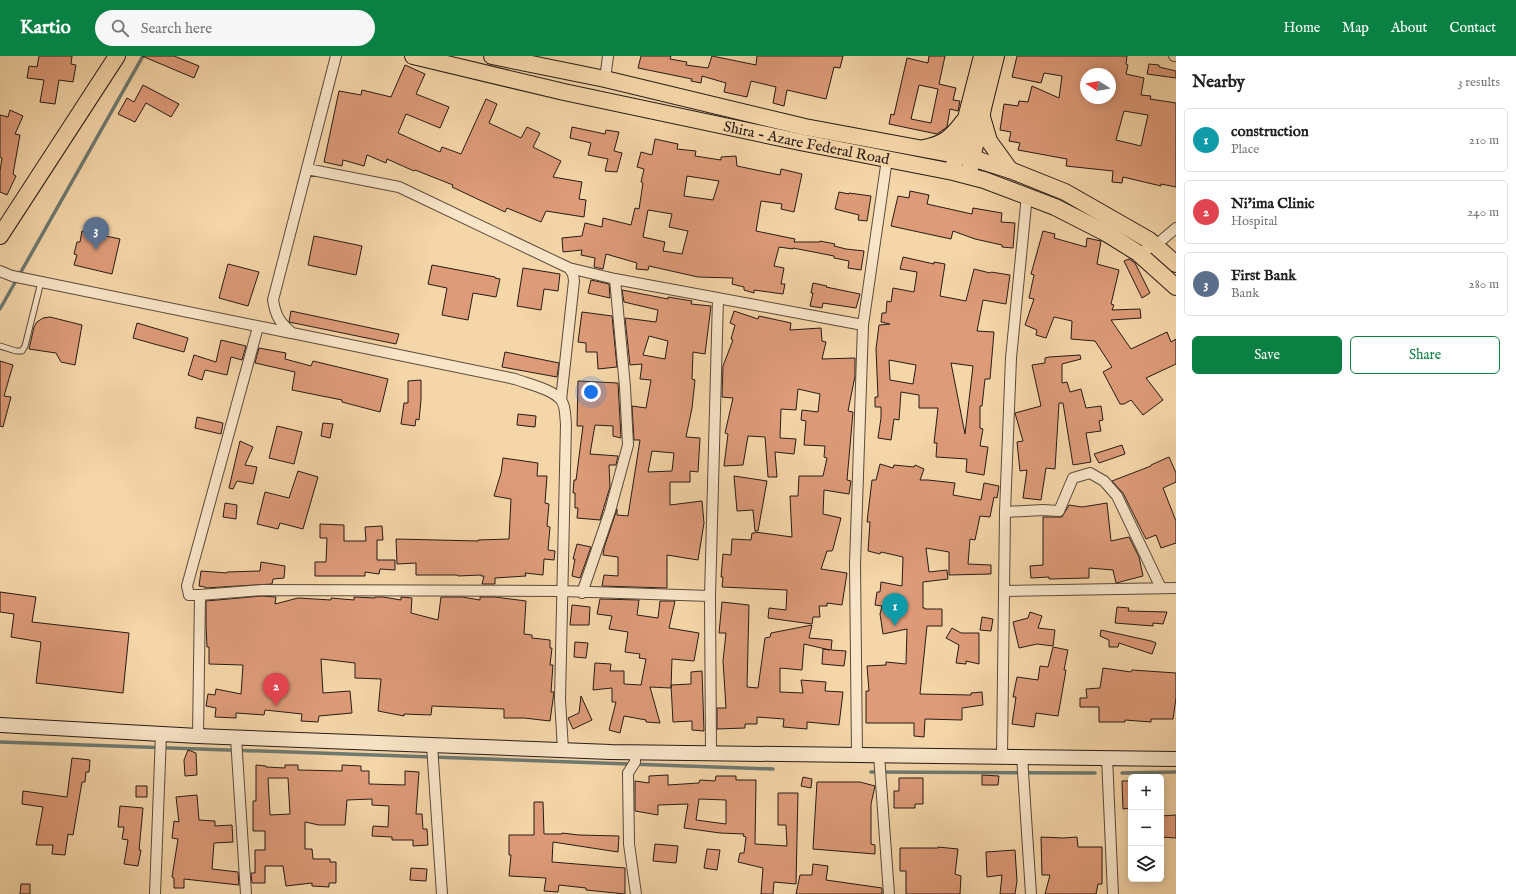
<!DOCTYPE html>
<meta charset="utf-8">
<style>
:root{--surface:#fff;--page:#f6f6f6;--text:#202124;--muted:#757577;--line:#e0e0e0;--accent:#0b8043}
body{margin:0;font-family:"IM FELL English",serif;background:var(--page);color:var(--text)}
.controls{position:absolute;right:12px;bottom:12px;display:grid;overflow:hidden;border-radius:6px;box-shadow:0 2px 10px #0003}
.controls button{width:36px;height:36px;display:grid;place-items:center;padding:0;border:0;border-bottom:1px solid var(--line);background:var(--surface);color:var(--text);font:20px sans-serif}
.compass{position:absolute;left:1080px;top:12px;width:36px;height:36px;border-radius:50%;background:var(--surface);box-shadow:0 2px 10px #0003;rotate:281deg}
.you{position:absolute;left:591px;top:336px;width:14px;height:14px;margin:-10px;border:3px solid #fff;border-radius:50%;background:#1a73e8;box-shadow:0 0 0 6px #1a73e833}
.badge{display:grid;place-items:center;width:26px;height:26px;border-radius:50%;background:var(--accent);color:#fff;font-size:13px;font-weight:700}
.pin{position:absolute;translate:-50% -33px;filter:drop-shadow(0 1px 2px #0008)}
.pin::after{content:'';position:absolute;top:21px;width:14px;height:12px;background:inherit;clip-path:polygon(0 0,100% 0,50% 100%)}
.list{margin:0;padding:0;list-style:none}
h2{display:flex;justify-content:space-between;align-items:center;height:52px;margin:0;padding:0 16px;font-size:17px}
h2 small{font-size:13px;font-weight:400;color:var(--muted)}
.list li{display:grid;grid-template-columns:26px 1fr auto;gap:12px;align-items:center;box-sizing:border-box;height:64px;margin:0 8px 8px;padding:0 8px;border:1px solid var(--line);border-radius:6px}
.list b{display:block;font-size:15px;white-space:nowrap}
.list p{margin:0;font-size:13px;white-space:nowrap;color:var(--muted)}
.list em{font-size:13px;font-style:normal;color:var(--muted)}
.actions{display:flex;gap:8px;padding:12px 16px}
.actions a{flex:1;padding:9px 0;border:1px solid var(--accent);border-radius:6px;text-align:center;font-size:14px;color:var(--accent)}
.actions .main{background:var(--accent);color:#fff}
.icon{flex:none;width:22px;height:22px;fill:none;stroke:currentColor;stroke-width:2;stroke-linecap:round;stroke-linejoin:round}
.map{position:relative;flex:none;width:1176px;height:838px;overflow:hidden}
header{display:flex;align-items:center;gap:24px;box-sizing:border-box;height:56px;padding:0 20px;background:var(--accent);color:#fff}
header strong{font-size:19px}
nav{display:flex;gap:22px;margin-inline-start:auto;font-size:14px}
.search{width:280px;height:36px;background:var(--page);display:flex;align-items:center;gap:10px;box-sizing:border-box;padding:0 14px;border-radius:22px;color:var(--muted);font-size:15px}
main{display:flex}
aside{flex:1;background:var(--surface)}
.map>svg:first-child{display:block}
</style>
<header>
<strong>Kartio</strong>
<div class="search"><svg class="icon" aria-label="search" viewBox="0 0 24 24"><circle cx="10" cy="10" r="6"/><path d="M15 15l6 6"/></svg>Search here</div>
<nav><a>Home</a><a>Map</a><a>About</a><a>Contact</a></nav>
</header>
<main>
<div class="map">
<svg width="1176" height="838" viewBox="0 0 1176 838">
<rect width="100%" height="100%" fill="#f5d6a9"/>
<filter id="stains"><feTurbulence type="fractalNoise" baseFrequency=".005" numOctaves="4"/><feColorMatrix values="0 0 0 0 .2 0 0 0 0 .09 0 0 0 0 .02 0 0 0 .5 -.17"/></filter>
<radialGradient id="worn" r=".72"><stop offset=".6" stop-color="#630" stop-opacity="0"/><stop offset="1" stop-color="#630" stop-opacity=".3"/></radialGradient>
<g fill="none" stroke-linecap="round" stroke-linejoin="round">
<path stroke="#6d7971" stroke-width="3.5" d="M0,253L143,0
M0,686L773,713
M871,716L1095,717
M1122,717L1176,716"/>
</g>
<path fill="#de9b79" stroke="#261b16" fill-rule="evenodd" d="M39,0H72L71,8L76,9L73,26L59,24L55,48L40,46L44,24L27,22L29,10L37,11Z
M142,0H174L199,10L194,22Z
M641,0H671L670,3L687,6L686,9L708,12L712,0L756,9L757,0H843L840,12L834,11L826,43L787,34L784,50L773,47L776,31L751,25L747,41L724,36L726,27L702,20L701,27L691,25L692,23L638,12Z
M929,0H945L939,28L956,32L953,44L960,45L958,55L950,53L947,71L937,78L889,68L891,58L894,59L907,2L928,7ZM919,29L938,33L931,67L911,63Z
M1017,0H1127L1126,8L1128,9L1126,18L1144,22L1141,39L1151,40L1150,43L1176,47V131L1161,128V130L1123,121L1122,127L1112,126L1113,115L1066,110L1067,103L1018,94L1020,87L1009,85L1011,76L1000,74L1004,48L1018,50L1019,45L1028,46L1032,30L1059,42L1062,20L1044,17L1041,27L1012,21ZM1086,18H1110V22L1113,23L1111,42H1086ZM1124,55L1148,59L1141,90L1116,84Z
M1149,8L1159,9V11L1176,15V22L1147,18Z
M405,9L425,18L416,38L449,51L440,72L406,58L398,77L440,96L442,91L461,98L486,43L497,48L489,67L521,82L527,71L540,77L533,91L561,105L553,121L582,126L579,143L586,144L584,161L546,155L541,166L507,152L505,156L452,131L453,129L415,114L414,115L387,103L386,107L367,99L364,110L343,104L342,110L324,106L339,35L361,39L362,34L391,41Z
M143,29L179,48L171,61L146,47L135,66L118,58L127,42L134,46Z
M10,54L23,60L15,78L20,79L13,118L16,120L7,139L0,136V115L2,102L0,101V59L8,61Z
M572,71L605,78L606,74L619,76L614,95L622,97L617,116L605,115L608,103L588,99L591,87L570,82Z
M655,83L678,88L677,93L696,95L695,100L721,104V101L736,100L737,110L780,119L781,113L802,118L794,156L781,153L782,148L761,145L756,175L795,183L794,186H820V185L835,188L834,190L846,193L864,195L861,214L848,212L849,205L834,202V200L793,192V193L779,191L774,210L784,212L781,228H785L783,238L754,234V237L744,234V231L732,228L733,222L698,221L649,210L648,214L636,213L637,207L606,198L603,213L594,211L595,202L581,199L582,194L563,196L562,182L582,180L585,167L602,171L603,162L631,169L635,152L639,153L643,127L641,126L644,113L637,111L641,96L652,99ZM687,120L719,125L713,144L684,140ZM648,154L672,158L669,171L688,175L682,198L663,195L665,186L643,181Z
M910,135L929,139L927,148L972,158L973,152L1002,157L1001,166L1015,167L1013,192L1002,191V189L975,183L953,175L951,183L891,170L898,140L909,142Z
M839,136L849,138V137L871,140L867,165L858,164L859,159L835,153Z
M82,175L120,183L112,218L74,209L77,199L74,198L77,186H80Z
M1043,175L1055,178L1054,182L1086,191L1087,182L1101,185L1097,208L1119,214L1111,248L1114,249L1112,254L1140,253L1141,262L1111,264L1131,293L1167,276L1171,286L1176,283V308L1146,322L1163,344L1143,359L1131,344L1124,348H1120L1103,316L1112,311L1095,285L1071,283L1072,265L1054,261L1046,282L1036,279L1037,274L1025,269L1034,243L1029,242L1034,219L1031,218Z
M314,180L362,190L356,219L308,209Z
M903,201L934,208V206L945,208L940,240L966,245L974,213L990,217L991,216L1010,219L1006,248L983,244L977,275L994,276L990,323H985L982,350H980V372L983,373L980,390L988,391L984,419L966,416L967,403L936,401L937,387H934L938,352H919V339L901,336L899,364L894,363L891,384L878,382L881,362V351H875V341H878L876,293L879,269L890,268L881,266L882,257H886L887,245L891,246L893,232L914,236L917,216L900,213ZM889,304L916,309L913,328L890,324ZM951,307L973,310L965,378Z
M1129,203L1135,207L1150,237L1142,242L1124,205Z
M228,208L259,216L248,250L219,242Z
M432,209L495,221V222L500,223L496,241L473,237L468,264L442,259L447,232L428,228Z
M523,212L560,218L558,235L544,233L541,254L517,250Z
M591,224L609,228L610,242L588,237Z
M813,227L827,230L826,231L860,238L856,252L823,247L822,252L810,250L813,237H811Z
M622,234L668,243V241L692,245L691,248L711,250L705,298L693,296L692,323L695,324L692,352L686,381L700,382L698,416L690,415V426H670V449L702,445L704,467L698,504L667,499V532L602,530L604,519L618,520V501L603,499L604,492L617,453V459L628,460L640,384H634L632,350L646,352L651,324L640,323L642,308L630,309L625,262L656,266L658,254L624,246ZM649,280L668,285L665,303L643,299ZM652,395L674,397L672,415L648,416Z
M291,255L399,278L396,288L289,266Z
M734,255L758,263L759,260L791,267L790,274L821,272L822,285L826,286L822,303L855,302V320L848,355L853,356L847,424L851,425L849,438L824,434L823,458L841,462L833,493L832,495H827L821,513L847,517L842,549L827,547V550H819L820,561H813L812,568L768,562L769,552L786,554L787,534L722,531L723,521H721L723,498L731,499L732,483L751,484L752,477H755V476L792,481L790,440H798L799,420H823L827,402L824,401L825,390L804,389L806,365L801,364L802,354L818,356L820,338L798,333L796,354L781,353L780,382L796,383L794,398L775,396L777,421H768L765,381L748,380L743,409L724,410L728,378L725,377L733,342L722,341L723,310L733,284L731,283L735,269L730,267Z
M582,256L612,260L617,311L598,313L597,296H586V287L578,286Z
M50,261L82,269L75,309L61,306L56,297L29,293L34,271L37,266L43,262Z
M137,267L188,282L184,296L154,288L133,282Z
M221,284L246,290L242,304L231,301L227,319L205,314L202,324L188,319L194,299L216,306Z
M259,292L286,297L285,303L311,310L313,305L388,323L380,356L342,346V344L292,334L295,316L255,307Z
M505,296L559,307L557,321L502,311Z
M1080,299L1081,303L1062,308V327L1067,326L1070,336L1081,333L1086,352L1101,350L1103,364L1099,365L1101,375L1086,377L1091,406L1073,409L1063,347H1059L1055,413L1046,412L1041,444L1023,442L1027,414L1020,415L1017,386L1023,385L1015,357L1041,350L1032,309L1045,307V302L1049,301Z
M0,305L13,309L4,340L11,341L3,371L0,370Z
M421,324V344L419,364L416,363L415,370L401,368L404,347H408V325Z
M578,325L618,327L621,382L613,380V370L595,369L590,398L618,400L616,409H609L610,431L600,464L577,462L578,452H575V437H573L574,424H576L583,370H577Z
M518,358L536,360L535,371L517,369Z
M197,361L223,367L221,378L195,372Z
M323,367L333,368L330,382L321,380Z
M277,370L302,376L294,408L269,402Z
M240,385L253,391L245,409L257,411L253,428L237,425L233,433L229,432Z
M1122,389L1125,398L1099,407L1094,398Z
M1169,401L1176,417V426L1163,432L1176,465V487L1161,492L1156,479L1146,483L1123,437L1112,425L1151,410V409Z
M503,402L538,407L537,420H547L545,447L549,448L547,470L550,471L548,494L555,495L554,504L544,503L543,519L525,517L526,520L495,522V528H482L484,520H481V519L458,520L457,519H416V507L397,508L396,483L478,485V484L509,483L511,443L494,440L501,417Z
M880,408L893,412L894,409L914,411L915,409L924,413L920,424H928L955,427L953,439L981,444L984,427L999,430L997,442L994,441L990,461L980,460L975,484L970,483L968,508L991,509V518L949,519V496L926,492L929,516L947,514L948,523L923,526V552H925V553H942V570H927L920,638L971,639V637L982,636L983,649L962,652V664L925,663L924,681L914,680V667H866V635H869L867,610L886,609V606L906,608L907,573L883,578L880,558L882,550L875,549L877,536H880L881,526L902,530L903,501L881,496L880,498L868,495L870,466H867L872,424H876Z
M298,415L318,421L303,473L280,467L278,473L257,468L265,436L289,442Z
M734,420L767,425L758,475H755L753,454L737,455Z
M225,447L237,449L236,463L223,461Z
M1107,447L1111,485L1129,481L1139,501L1143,520L1116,527L1113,514L1089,512V522L1049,523V521L1031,522L1030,510L1043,509V461H1062L1069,449L1082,451Z
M320,468L344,469V485H366L365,471L382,470L383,484H377V504H395V514L380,513L379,518L365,516V520H315V506H326L327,482H320Z
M577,488L591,491L580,522L572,520L575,503H573Z
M261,506L285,510L284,522L273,523L272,528L205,532V531L199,530L201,515L227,517V516L260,515Z
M0,536L36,541L32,566L129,577L123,637L36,627L41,586L11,581L14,558L0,556Z
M262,540L276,541L275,548L298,542L331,544V542L354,544V541L375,542V541H383L401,544V541L412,542L411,557L438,564L441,541H462L480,544V541H495L526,545L524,578L532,579V582L550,584V592H552L550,609H553L551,636H554L550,665L524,662H504V653L432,650L431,659L404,658V660L378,655L381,623L355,622V607L321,603L323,637L350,635L352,657L319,660L318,666L301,665L302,658L265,654L264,659L236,657V662L215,661L216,652L206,650L208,638L215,639L216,633L241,638L243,609L209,608V591H207L206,569V545Z
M600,543L639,544L637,559L658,562L660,545H675L669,572L699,577L694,605L672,603L671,632L650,631L660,667L646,666V664L624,660L620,677L609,674L616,646H612V632L593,634L595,607L611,608L610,615H624V628L641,629L646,603L639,602L640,598L625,596L628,576L609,573L612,560L597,558Z
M722,546L749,549L747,631L758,632L765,582L770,581L771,577L812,569L809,582L832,584L831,594L846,595L844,610L822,608L823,593L830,594L804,588L802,614L780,612V636L803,637L801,624L826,626L825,635L843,636L839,669L807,666V673L783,671L784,663L757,661V668H745V672L717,673V652H726L723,605L726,577H719Z
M572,549L590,551L589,569H570Z
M1117,551L1129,552L1128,555L1167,556L1163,568L1153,567V570L1115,567Z
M1030,556L1042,560L1038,572L1055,574L1053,590L1037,588L1019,592L1013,566L1028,562Z
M982,561L993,563L991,575L980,574Z
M952,572L961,577H979V608L966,605V608L956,607L959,589L946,582Z
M1101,574L1151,585L1156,587L1152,598L1119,587L1118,591H1109V584L1100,580Z
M575,586L588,587L586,602L574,601Z
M1053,591L1068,594L1064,614H1066L1058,660L1036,657L1034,671L1012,668L1016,641H1013L1017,621L1038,624L1040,610L1048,611Z
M1103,612L1131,616L1132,614L1176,617V642L1173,663H1151V666L1125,664V666H1099V651H1080V642H1087L1086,633L1100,632Z
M702,615L704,675L692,674V665L673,666L671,629L691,628V616Z
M581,640L592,664L573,673L568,662L579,657Z
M188,694L196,697L197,719L185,720L184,704Z
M72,702L90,704L89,716H86L85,726H82L73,779L68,778L65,799L52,798L53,789H36L43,751L22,748L23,735L67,741Z
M256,709L266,710V711L285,712V709H298V714L342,715V709L361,710V715H369V728L405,729V715L419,716L416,758H422L423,773H427L428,789L413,790V784H392V781L372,780L373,770L388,771L389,750L372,749V743L347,744L345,769H319L305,766V793H312L313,803H330V806H336V827H329V831L312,830V827L286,830L283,810H265V827H252L251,817H255V794H265V775H253V745H256ZM268,722H288L290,758L270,759Z
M668,719V729L699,727L700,724L715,725L716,720H736V724H756L755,788L787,790L786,769H778V737H798L796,828L774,826L773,838H761L763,812L738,806L740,797H744L746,781L743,780L744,778L720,777L684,772L688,748L658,749V759L635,755V725L649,727V720ZM699,743L726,744V768L696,764Z
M982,719L999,720L998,729H982Z
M803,721L812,723L811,732L801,730Z
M899,722H923V748H915V752H894V735H899Z
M1122,725H1131V752L1123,753Z
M817,726H860L875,730L871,748V788L875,789V798L813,793Z
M136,730H147V741H136Z
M197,739L199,764L215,765V770L232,769L233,786L214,787L212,813L238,816L239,829L184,823V832H174V822L172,821L178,783L172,782L174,765L179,766L176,741Z
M534,746H543L544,778H562V777L579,779L619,780L618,796L553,786L552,806L625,812V838L586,834V832L559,829L558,836L544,835L546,822L509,820L511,799H509V779H534Z
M120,750L143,752L139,794H141L138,810L124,808L128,784L122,783L124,771H118Z
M1176,759V782L1161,781V760Z
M1041,781L1063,782L1077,781L1078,791H1102V828H1098L1096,838H1045L1050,819H1042Z
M655,788L678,790L676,807L653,805Z
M938,791L958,793L955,818L961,820L960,838H906V815H900V792H938Z
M707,793L720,794L717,814L704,812Z
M1015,794L1017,825L1015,838H1000L1002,819L987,821L986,796Z
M813,808L828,810L826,824L882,832V838H796L800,819H812Z
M411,812L427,813L426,825L410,824Z
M21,828H30V838H20Z"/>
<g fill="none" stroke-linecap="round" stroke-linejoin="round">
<defs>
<path id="lane" d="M0,290L16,295H22L25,290L41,226"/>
<path id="street" d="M336,0L273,244C276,262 280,266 292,277L515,323C528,328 552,333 561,344C566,350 565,361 566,368L560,643L563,694
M1174,0H1176
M605,23L608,0
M307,113L399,131L569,212L573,218L574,225L561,344
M1138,197L1156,189L1176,172
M569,212L615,223L863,269
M0,215L12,220L291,277
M258,271L187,530L189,539H200L262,534L562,535L710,540
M1005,456L1043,454L1059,455L1073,422L1090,417L1104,425L1117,440L1161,532
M1004,535L1176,532
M582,537L610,455L628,389L625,331L615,223
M198,680L200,539
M236,682L246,838
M432,689L442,838
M635,696V706L628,717L629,788L636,838
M711,697L710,540L718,242
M857,698L855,509L863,269L887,103
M879,699L889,838
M1002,700L1005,456L1011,302L1027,139
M1022,700L1031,838
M1107,701L1113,838
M155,838L161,678"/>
<path id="secondary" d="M0,669L198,680L611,696L1176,703"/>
<g id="primary">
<path id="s1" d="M413,0L564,36L800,86L953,116L984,124L1055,151L1106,177L1138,197L1176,231"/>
<path d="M492,0L605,23L805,71L972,102L1010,114L1065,136L1149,184L1176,208"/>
<path d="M982,61L989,85L1010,114"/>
<path d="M924,92C944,88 951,82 963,66"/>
<path d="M954,109L982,0"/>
<path d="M970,112L984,48L996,0"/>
<path d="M0,180L117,0"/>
</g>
</defs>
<use href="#lane" stroke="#5a4a3b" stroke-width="7"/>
<use href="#street" stroke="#5a4a3b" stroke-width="12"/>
<use href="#secondary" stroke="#261b16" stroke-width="16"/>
<use href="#primary" stroke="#261b16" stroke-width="18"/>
<use href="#lane" stroke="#f8e4c7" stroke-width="5"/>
<use href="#street" stroke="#f8e4c7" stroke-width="10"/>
<use href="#secondary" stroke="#f8e4c7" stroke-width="14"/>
<use href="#primary" stroke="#f5d6a9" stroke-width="16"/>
</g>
<g text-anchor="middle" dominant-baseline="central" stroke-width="3" stroke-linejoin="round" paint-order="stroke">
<g font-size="15" fill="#261b16" stroke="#f8e4c7">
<text stroke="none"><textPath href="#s1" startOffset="403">Shira - Azare Federal Road</textPath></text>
</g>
</g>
<rect width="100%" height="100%" filter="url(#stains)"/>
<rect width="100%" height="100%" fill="url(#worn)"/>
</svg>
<div class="controls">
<button>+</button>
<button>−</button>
<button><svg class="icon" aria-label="layers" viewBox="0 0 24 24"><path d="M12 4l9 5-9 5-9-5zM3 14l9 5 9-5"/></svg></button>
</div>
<svg class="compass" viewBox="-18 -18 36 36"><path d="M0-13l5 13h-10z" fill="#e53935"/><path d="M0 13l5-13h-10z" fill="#757577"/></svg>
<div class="you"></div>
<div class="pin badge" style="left:895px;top:570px;background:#0f9aa8">1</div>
<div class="pin badge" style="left:276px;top:650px;background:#e0444e">2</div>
<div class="pin badge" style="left:96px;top:194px;background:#5c6f8a">3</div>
</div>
<aside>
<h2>Nearby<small>3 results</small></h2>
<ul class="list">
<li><span class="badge" style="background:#0f9aa8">1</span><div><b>construction</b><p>Place</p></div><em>210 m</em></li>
<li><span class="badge" style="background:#e0444e">2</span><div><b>Ni'ima Clinic</b><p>Hospital</p></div><em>240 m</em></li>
<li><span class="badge" style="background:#5c6f8a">3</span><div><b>First Bank</b><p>Bank</p></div><em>280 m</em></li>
</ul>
<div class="actions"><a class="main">Save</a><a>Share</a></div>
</aside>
</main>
